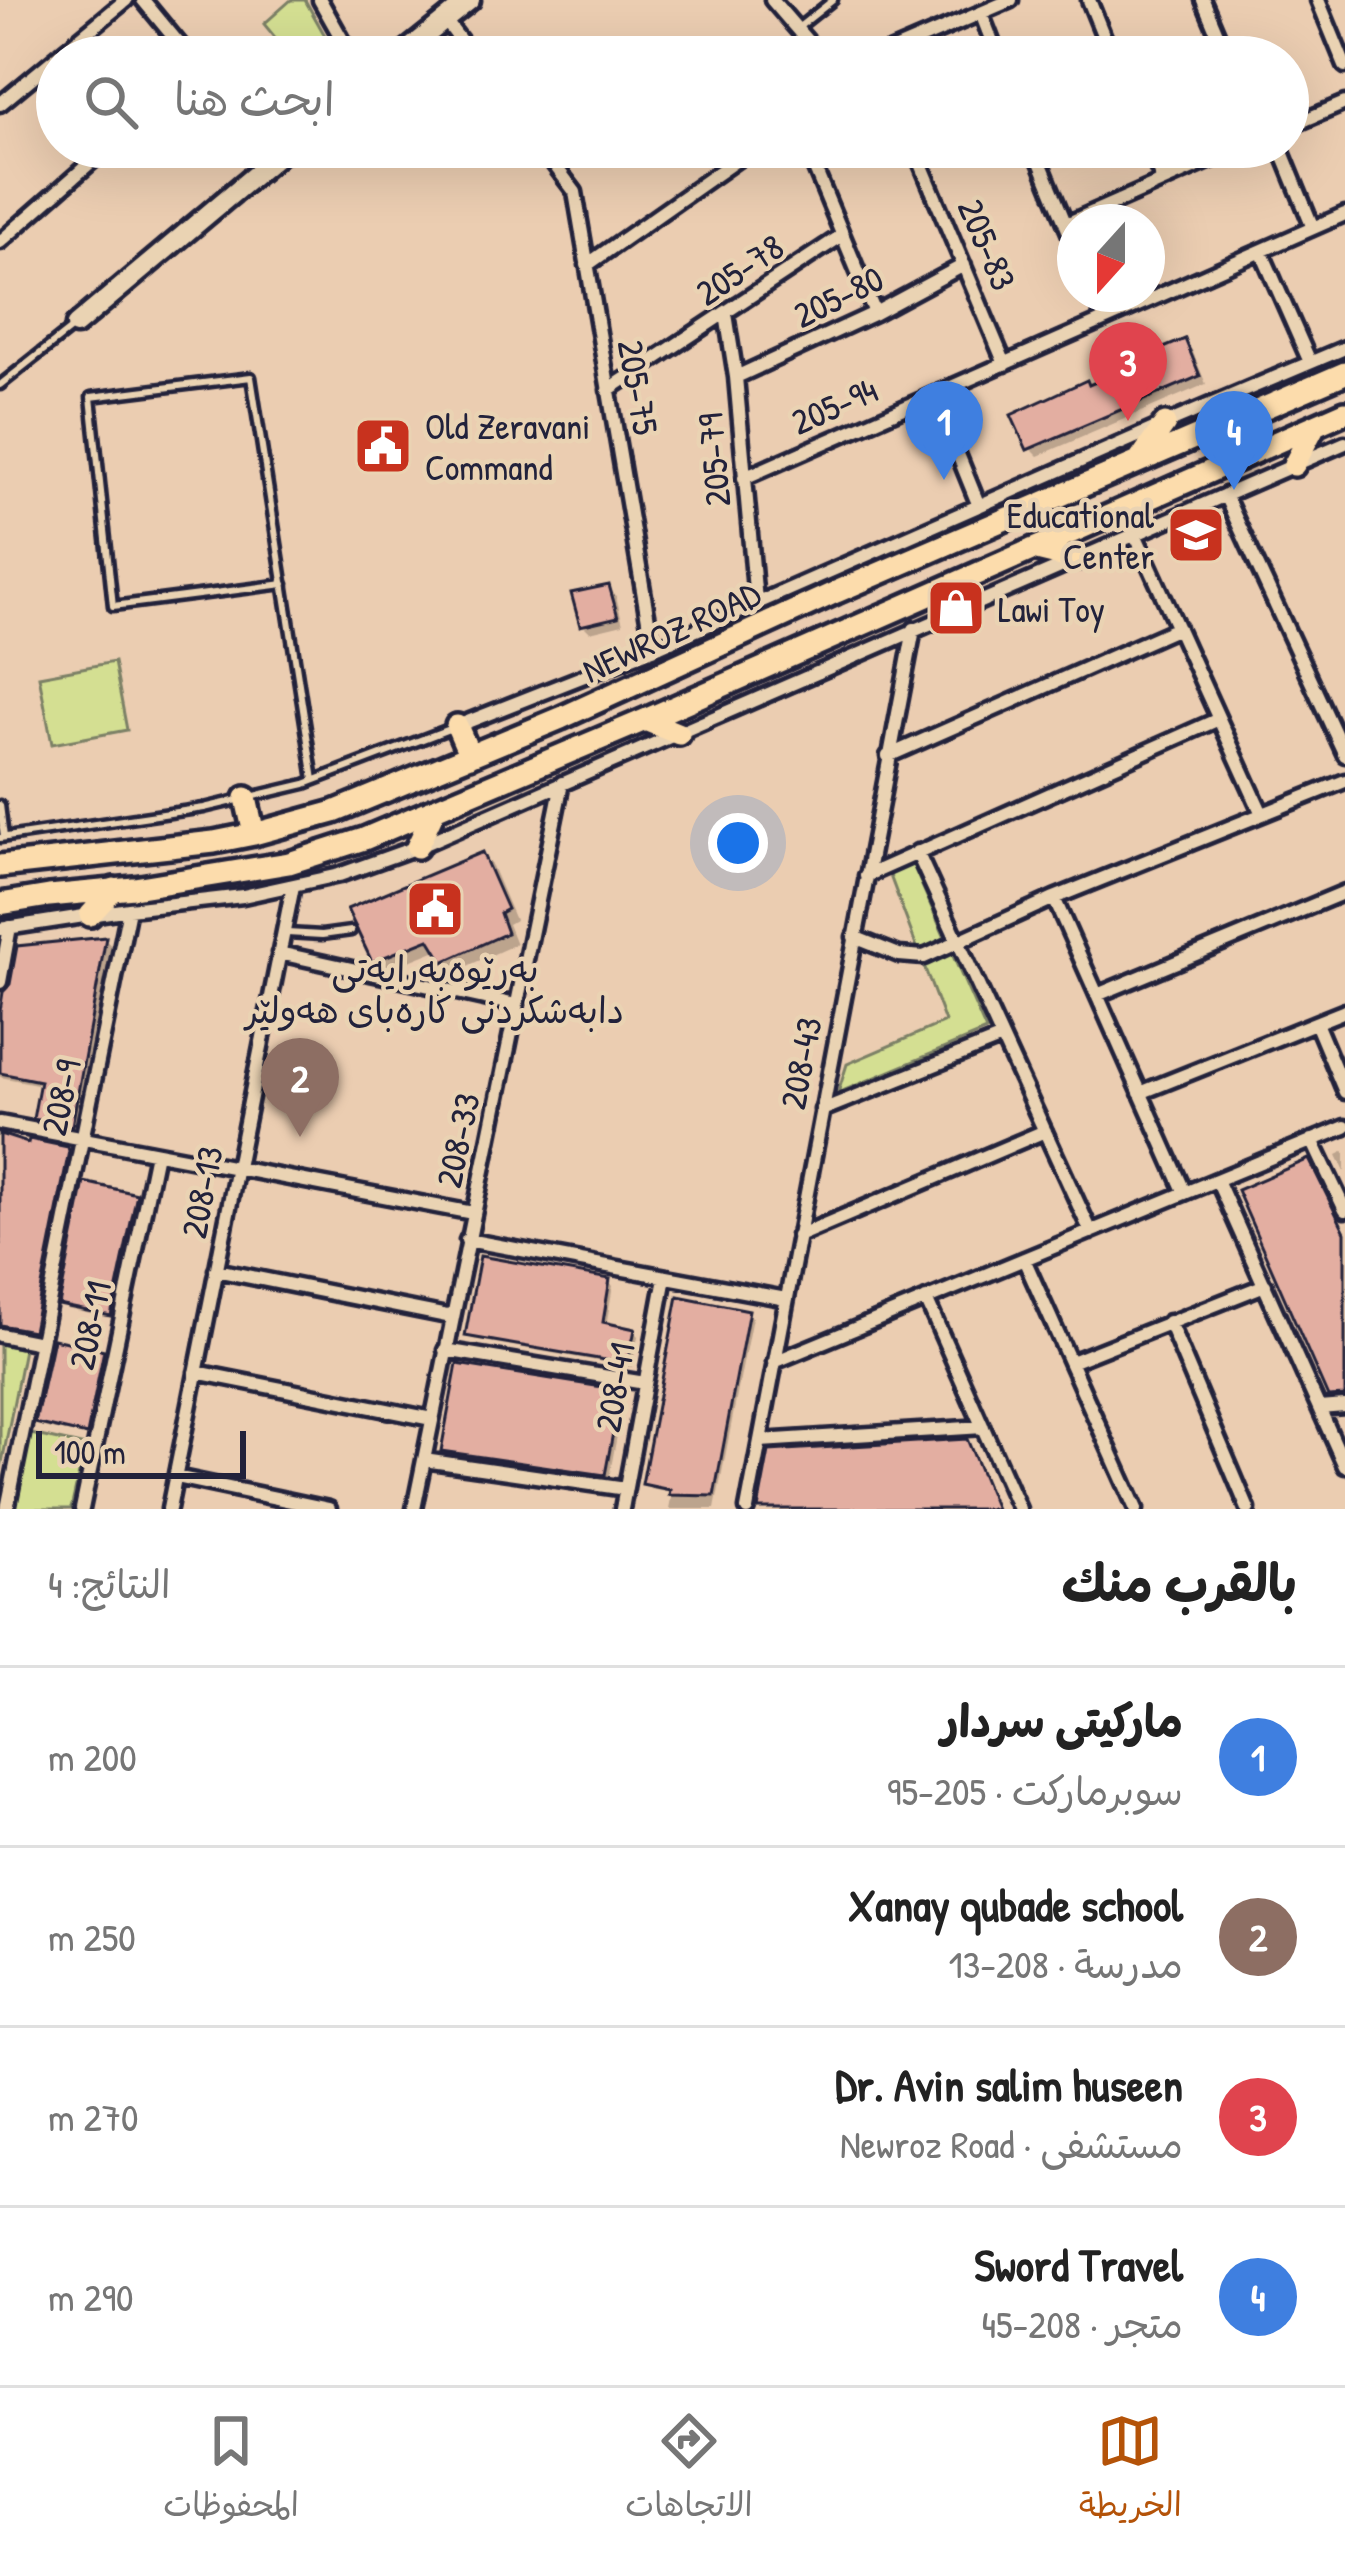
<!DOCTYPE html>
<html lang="ar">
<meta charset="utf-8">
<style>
:root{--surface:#fff;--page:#f6f6f6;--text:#222;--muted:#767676;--line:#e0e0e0;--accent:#b45309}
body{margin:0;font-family:"Patrick Hand","Playpen Sans Arabic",sans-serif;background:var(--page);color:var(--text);direction:rtl}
.compass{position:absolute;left:1057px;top:204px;width:108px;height:108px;border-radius:50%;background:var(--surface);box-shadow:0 12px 48px #0002;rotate:201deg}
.scale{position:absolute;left:36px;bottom:30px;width:210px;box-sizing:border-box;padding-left:12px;border:6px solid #22223b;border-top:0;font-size:33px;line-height:42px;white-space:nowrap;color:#22223b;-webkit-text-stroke:9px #ead3b3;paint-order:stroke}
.you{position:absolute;left:738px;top:843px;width:42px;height:42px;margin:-30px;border:9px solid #fff;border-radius:50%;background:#1a73e8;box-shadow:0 0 0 18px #1a73e833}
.badge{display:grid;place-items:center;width:78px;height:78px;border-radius:50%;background:var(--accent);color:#fff;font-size:39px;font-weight:700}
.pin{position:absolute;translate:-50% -99px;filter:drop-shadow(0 3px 6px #0008)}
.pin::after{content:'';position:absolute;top:63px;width:42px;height:36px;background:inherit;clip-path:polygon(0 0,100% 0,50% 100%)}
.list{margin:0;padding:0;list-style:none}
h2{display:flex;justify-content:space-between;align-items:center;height:156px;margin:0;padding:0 48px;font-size:51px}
h2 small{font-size:39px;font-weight:400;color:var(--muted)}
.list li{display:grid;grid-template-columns:78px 1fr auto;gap:36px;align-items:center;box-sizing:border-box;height:180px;padding:0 48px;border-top:3px solid var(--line)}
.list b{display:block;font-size:45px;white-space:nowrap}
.list p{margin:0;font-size:39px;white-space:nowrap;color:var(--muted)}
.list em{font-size:39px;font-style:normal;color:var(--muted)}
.icon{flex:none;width:66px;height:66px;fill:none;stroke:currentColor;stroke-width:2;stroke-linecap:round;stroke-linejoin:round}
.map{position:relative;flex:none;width:1345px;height:1509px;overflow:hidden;direction:ltr}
.search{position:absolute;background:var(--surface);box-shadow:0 12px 48px #0002;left:36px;right:36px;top:36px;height:132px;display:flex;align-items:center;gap:30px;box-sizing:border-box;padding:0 42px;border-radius:66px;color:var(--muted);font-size:45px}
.sheet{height:876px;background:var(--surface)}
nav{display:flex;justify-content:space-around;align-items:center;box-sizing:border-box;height:168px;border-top:3px solid var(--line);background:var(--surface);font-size:33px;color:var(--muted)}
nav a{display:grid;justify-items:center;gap:6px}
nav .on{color:var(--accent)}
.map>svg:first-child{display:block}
</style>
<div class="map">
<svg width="1345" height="1509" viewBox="0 0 1345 1509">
<rect width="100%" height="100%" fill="#ebcdb1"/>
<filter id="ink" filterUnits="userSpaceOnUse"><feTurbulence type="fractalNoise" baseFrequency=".00833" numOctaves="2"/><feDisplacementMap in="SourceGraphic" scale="24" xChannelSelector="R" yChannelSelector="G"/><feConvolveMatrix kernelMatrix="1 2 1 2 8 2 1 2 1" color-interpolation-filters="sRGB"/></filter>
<g filter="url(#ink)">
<path fill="#d4df92" stroke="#7b8066" stroke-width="3" d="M291,0H305L337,57H291L264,24Z
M114,662L127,730L52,744L39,676Z
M912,863L986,1031L838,1093L847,1064L945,1022L889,873Z
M0,1344L24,1349L0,1473Z
M31,1434L85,1446L71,1509H15Z"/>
<path fill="#0003" d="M1184,343L1192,350L1206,384L1038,456L1030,448Z
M1206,528L1216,545L1195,553L1190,548L1197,532Z
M608,588L616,596L623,624L590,632L583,625Z
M482,855L492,866L515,920L508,924L516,944L456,971L439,949L385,971L374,960Z
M105,940L112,946L78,1131L43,1125L36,1118L42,1085L0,1077V1023Z
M0,1137L31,1147L67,1149L71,1154L36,1333L0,1326Z
M1345,1151V1172L1337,1155Z
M135,1196L140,1201L115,1319L67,1309L62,1304Z
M609,1281L613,1286L606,1326L634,1332L638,1336L632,1367L472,1339L468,1335Z
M747,1313L752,1317L715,1509H669L672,1492L650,1488L645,1483Z
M103,1353L107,1357L91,1437L43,1427L38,1422Z
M619,1393L624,1398L609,1478L449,1454L445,1450Z"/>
<path fill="#e3aea1" stroke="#22223b" stroke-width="3" d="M1185,339L1200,376L1027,450L1011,415L1087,380L1089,385L1110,376L1109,371Z
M1194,525L1197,529L1207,525L1214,540L1188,550L1179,530Z
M609,585L618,617L580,626L571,593Z
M482,852L507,909L500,913L507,933L443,962L429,939L372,962L347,909Z
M106,937L72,1126L33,1119L40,1081L0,1073V1011L3,992L10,984L17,946Z
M0,1134L28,1143L29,1139L68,1147L69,1151L33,1331L0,1325Z
M1309,1159L1345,1232V1396L1328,1397L1237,1190Z
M84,1182L137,1194L111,1316L59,1305Z
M480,1256L610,1279L603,1322L635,1329L628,1364L465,1336Z
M678,1296L749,1310L714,1496L669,1495L670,1490L642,1484Z
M53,1339L104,1350L87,1435L35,1423Z
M457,1364L621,1390L605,1475L441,1451Z
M967,1439L996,1509H758L769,1451Z"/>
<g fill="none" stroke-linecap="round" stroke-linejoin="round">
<defs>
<path id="lane" d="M799,27L833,0
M0,385L72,328
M284,584L113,606L91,397L251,377L314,780
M0,805L4,837
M0,838L204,808L305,784L449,729
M287,933L322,935L351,931"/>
<path id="street" d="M143,0L190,57
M320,0L352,57
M772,0L821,57
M1089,0L1112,57
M1203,0L1227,57
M1318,0L1345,66
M981,13L998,57
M445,20L473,57
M878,57L1011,0
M0,104L126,0
M1288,127L1345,103
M541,147L575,192L653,649
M806,147L875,313
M914,147L1005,364
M1034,147L1075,247
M1149,147L1163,181
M1280,147L1313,228
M1066,224L1241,147
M0,242L108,147
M1261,251L1310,362
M587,265L755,147
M1094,294L1105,319
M726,314L736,377L756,601
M736,377L875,313L964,265
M608,390L841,236
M934,395L979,506
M744,478L1345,214
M1225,495L1345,755
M1135,534L1262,814
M452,728L653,649L1165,424L1345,348
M888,756L1178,628
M917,852L1091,1232
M866,876L1219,719
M1054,898L1185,1193
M0,929L129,909L243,896L339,875L417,847L1345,443
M854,937L899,955L924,957L1054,898L1345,781
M279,953L516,1005
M0,982L10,927
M1097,995L1345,892
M1316,1023L1345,1092
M1140,1093L1345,1011
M822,1110L1002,1038
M0,1123L473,1213
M1312,1140L1345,1210
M1217,1180L1345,1466
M798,1236L1045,1131
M467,1240L786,1299
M1024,1259L1136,1509
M216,1270L452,1317
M926,1299L1019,1509
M1169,1322L1248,1509
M0,1335L40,1343
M445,1350L645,1383
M774,1362L1345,1127
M1071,1362L1265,1285
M196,1372L432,1419
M1319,1408L1345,1406
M760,1441L983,1427
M424,1460L626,1489
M176,1477L329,1509
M7,1509L129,909
M82,1509L156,1153
M169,1509L293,886
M414,1509L562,783
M622,1509L665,1277
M747,1509L914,629"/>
<path id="secondary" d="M399,57L470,0
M76,325L288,147"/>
<path id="primary" d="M1139,461L1165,424
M1294,465L1315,425
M1033,549L1074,559
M645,720L679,734
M457,726L470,756
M246,798L254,834
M417,847L435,809
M0,866L214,842L254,834L334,812L561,718L836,592L1345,373
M0,904L49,896L134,888L289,863L364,839L645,720L1345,412
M90,915L114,889"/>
</defs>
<use href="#lane" stroke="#22223b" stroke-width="15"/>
<use href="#street" stroke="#22223b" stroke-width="21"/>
<use href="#secondary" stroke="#22223b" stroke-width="27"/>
<use href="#primary" stroke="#22223b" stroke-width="30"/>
<use href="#lane" stroke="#ead3b3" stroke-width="6"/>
<use href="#street" stroke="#ead3b3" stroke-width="12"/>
<use href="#secondary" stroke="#ead3b3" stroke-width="18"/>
<use href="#primary" stroke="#fcdcac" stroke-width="21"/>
</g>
</g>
<defs>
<symbol id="civic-square" viewBox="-11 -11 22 22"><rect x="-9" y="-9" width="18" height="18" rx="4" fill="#c8321e" stroke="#ead3b3"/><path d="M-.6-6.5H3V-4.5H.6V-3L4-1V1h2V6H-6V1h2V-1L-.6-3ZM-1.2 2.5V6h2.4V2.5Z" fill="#fff"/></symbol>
<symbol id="school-square" viewBox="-11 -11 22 22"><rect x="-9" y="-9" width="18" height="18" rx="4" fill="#c8321e" stroke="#ead3b3"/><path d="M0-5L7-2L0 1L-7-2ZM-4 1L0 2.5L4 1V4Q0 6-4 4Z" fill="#fff"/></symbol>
<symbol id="shop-square" viewBox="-11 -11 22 22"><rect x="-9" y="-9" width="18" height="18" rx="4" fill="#c8321e" stroke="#ead3b3"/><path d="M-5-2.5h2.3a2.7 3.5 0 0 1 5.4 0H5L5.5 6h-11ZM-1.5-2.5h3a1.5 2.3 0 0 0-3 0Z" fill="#fff"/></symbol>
</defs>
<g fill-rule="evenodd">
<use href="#civic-square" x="350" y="413" width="66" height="66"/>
<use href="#school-square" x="1163" y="502" width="66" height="66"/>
<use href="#shop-square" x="923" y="575" width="66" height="66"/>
<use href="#civic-square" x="402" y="876" width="66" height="66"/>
</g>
<g text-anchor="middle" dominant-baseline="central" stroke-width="9" stroke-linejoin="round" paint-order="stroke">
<g font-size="36" fill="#22223b" stroke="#ead3b3">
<text transform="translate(988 244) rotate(67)">205-83</text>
<text transform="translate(739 269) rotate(-34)">205-78</text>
<text transform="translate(838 296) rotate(-26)">205-80</text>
<text transform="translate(639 387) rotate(80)">205-75</text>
<text transform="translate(834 405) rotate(-24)">205-94</text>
<text transform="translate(713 460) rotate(-95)">205-79</text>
<text transform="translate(671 631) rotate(-25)">NEWROZ ROAD</text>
<text transform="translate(800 1063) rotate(-79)">208-43</text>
<text transform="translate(60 1097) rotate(-78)">208-9</text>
<text transform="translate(457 1140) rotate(-78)">208-33</text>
<text transform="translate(201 1192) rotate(-79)">208-13</text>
<text transform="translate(89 1325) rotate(-78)">208-11</text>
<text transform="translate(614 1387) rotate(-80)">208-41</text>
</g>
<g font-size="36" fill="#22223b" stroke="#ead3b3" text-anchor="start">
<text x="425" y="425">Old Zeravani<tspan x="425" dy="41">Command</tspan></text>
<text x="1154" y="514" text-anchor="end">Educational<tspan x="1154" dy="41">Center</tspan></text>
<text x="998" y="608">Lawi Toy</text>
<text x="435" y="968" text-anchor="middle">بەرێوەبەرایەتی<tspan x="435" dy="41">دابەشکردنی کارەبای هەولێر</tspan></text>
</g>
</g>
</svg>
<svg class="compass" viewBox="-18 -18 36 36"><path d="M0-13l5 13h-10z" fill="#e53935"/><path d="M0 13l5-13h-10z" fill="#767676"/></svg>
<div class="scale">100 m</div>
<div class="you"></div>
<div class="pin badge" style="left:944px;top:480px;background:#3f7fe0">1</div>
<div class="pin badge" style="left:300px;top:1137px;background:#8d6e63">2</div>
<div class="pin badge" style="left:1128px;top:421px;background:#e0444e">3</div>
<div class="pin badge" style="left:1234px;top:490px;background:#3f7fe0">4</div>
<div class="search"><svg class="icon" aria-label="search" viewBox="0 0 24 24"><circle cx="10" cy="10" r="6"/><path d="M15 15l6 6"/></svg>ابحث هنا</div>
</div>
<section class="sheet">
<h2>بالقرب منك<small>النتائج: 4</small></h2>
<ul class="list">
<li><span class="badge" style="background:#3f7fe0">1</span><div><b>ماركيتى سردار</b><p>سوبرماركت · 205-95</p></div><em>200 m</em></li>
<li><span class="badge" style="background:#8d6e63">2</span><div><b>Xanay qubade school</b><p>مدرسة · 208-13</p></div><em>250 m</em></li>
<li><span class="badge" style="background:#e0444e">3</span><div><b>Dr. Avin salim huseen</b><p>مستشفى · Newroz Road</p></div><em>270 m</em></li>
<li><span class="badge" style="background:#3f7fe0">4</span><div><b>Sword Travel</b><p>متجر · 208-45</p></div><em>290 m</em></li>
</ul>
</section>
<nav>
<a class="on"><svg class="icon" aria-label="map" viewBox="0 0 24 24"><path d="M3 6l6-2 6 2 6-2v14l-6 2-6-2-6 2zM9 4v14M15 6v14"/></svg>الخريطة</a>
<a><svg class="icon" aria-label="directions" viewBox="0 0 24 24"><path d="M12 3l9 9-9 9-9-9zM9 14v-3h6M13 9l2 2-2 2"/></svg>الاتجاهات</a>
<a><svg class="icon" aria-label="saved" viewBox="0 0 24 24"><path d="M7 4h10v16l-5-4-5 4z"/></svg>المحفوظات</a>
</nav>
